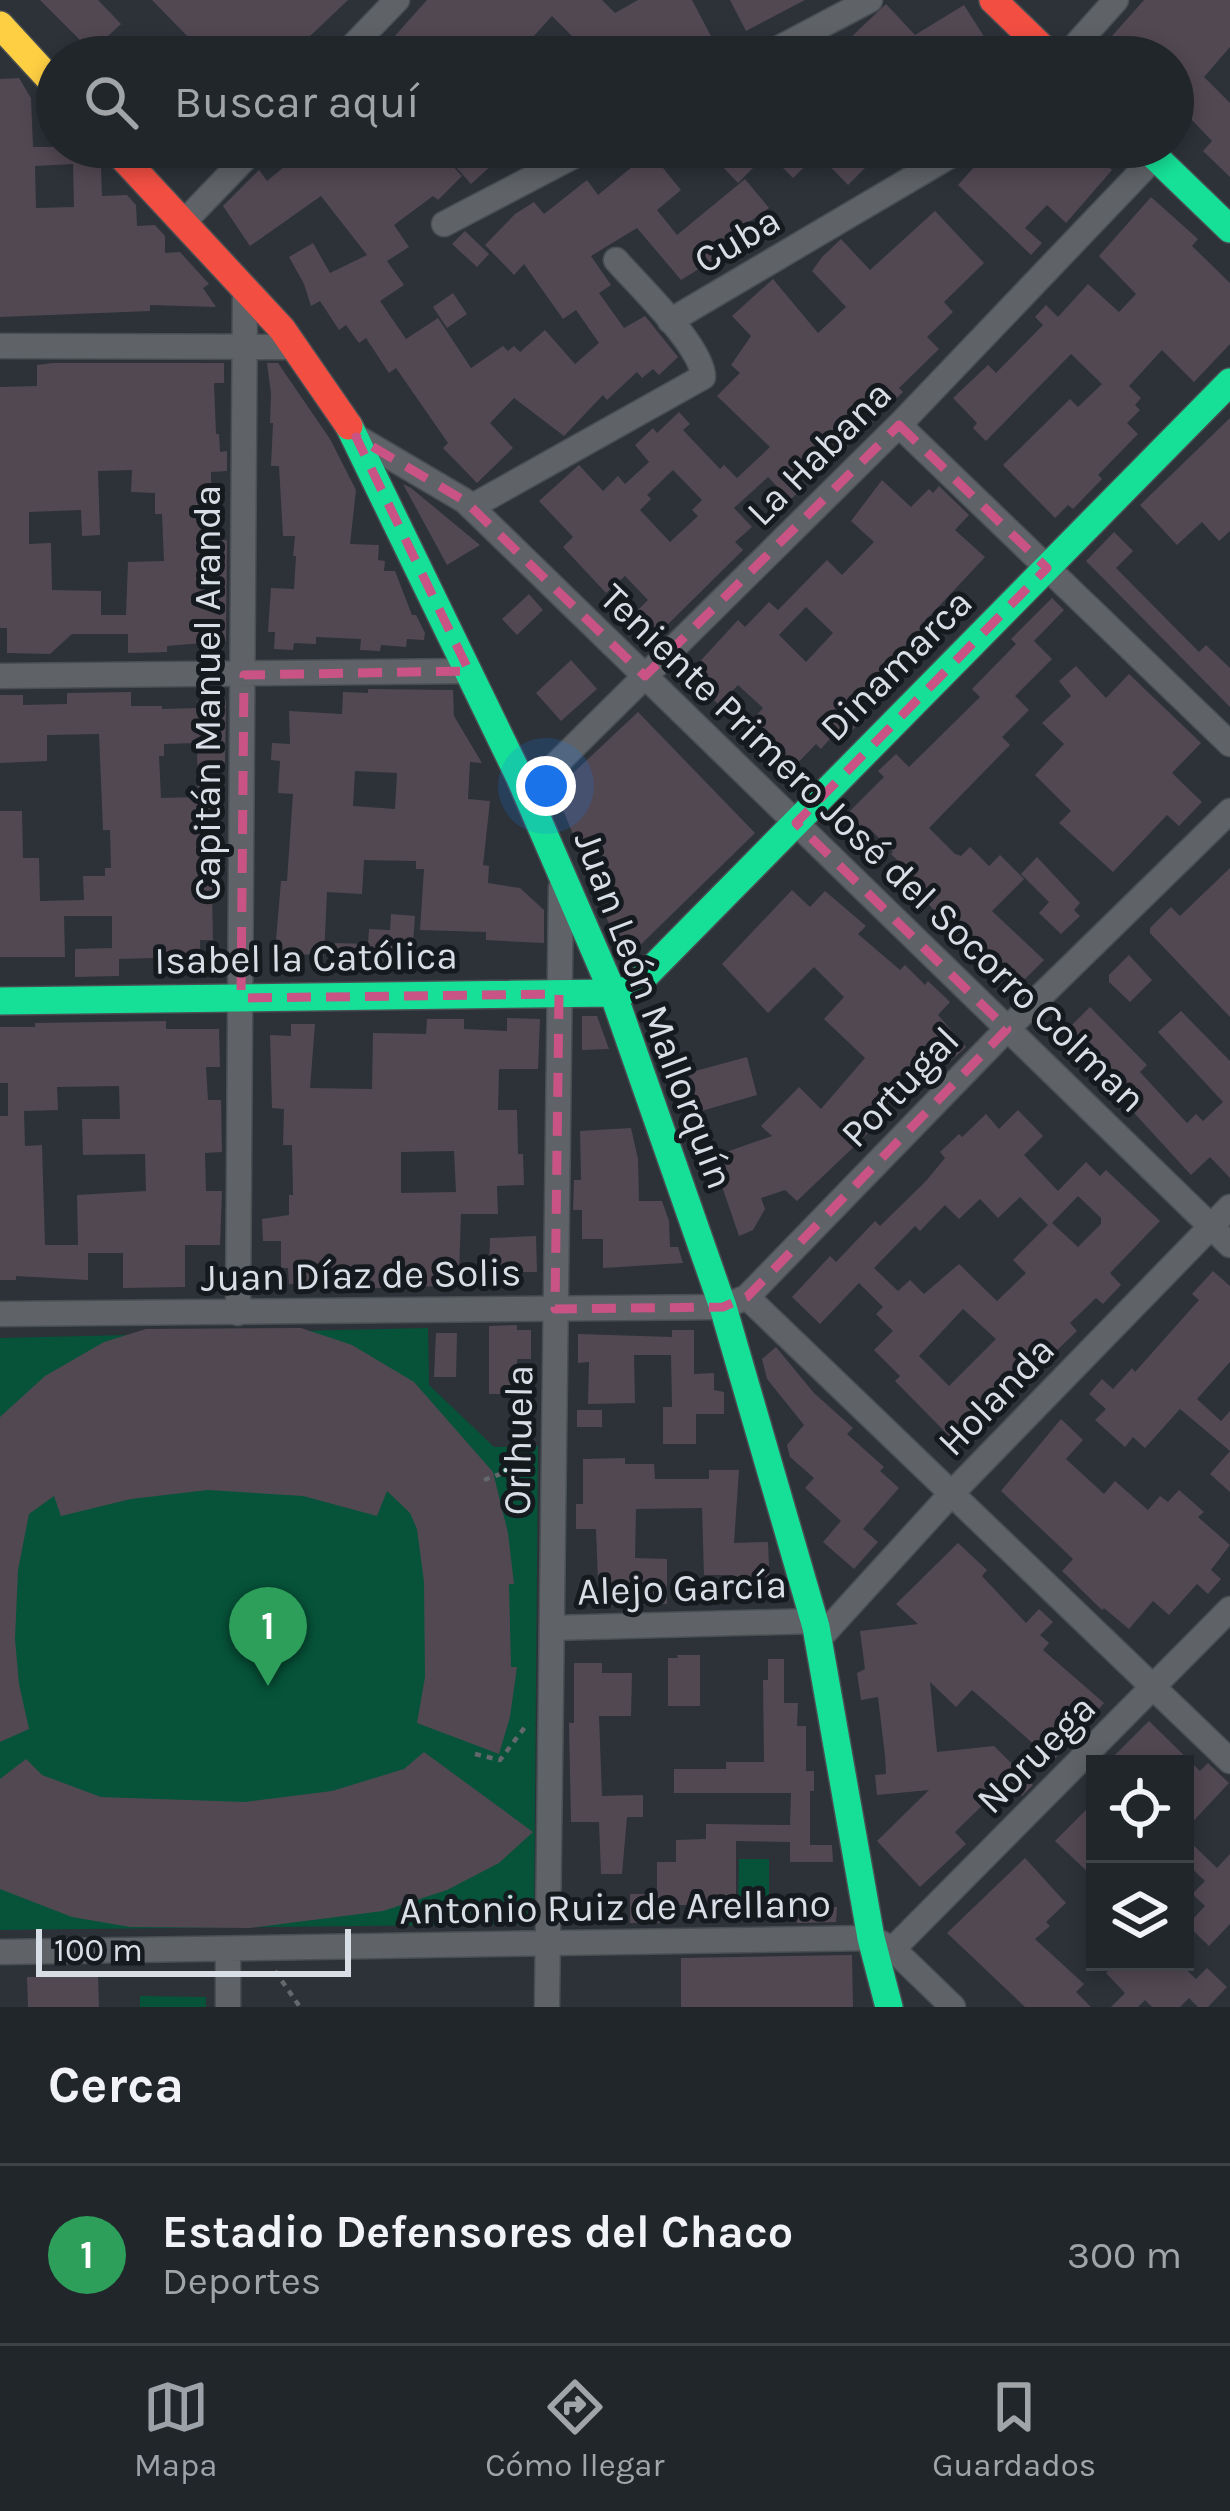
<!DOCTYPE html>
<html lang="es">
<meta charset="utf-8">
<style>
:root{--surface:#21262a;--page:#292e32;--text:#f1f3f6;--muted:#a2a5a8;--line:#3e4347;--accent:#9ba2a8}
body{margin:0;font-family:Karla,sans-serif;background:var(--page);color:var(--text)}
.controls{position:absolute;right:36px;bottom:36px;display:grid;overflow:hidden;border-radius:0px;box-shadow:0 6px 18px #0003}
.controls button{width:108px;height:108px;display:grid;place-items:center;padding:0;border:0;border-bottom:3px solid var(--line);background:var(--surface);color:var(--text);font:60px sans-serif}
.scale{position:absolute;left:36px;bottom:30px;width:315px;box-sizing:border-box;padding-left:12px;border:6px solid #d7dee5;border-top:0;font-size:33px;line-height:42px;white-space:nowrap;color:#d7dee5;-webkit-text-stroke:9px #151a1f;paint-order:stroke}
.you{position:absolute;left:546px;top:786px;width:42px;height:42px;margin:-30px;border:9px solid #fff;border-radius:50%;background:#1a73e8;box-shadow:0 0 0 18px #1a73e833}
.badge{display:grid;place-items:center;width:78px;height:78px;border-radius:50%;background:var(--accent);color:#fff;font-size:39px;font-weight:700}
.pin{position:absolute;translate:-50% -99px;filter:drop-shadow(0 3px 6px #0008)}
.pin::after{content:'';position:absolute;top:63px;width:42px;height:36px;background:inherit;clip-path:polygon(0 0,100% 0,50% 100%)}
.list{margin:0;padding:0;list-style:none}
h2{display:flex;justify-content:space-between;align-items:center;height:156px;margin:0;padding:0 48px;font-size:51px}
h2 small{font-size:39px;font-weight:400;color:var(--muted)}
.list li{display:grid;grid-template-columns:78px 1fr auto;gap:36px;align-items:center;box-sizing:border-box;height:180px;padding:0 48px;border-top:3px solid var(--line)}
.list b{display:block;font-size:45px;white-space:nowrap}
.list p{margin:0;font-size:39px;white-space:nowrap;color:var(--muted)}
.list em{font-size:39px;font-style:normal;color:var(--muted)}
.icon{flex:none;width:66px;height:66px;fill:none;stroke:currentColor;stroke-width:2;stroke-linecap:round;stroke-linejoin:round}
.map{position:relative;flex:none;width:1230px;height:2007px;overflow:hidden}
.search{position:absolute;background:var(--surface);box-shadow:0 6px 18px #0003;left:36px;right:36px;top:36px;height:132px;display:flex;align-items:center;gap:30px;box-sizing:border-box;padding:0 42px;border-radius:66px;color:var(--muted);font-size:45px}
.sheet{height:336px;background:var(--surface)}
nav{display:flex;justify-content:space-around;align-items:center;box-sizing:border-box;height:168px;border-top:3px solid var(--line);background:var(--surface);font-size:33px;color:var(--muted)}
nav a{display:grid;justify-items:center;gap:6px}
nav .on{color:var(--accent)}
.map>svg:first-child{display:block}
</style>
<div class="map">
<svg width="1230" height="2007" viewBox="0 0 1230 2007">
<rect width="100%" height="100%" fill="#2c3238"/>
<path fill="#065339" d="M428,1328L429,1385L494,1447L538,1446L534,1924L0,1930V1338Z
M739,1859H769V1918H738Z
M140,1996L206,1997V2007H140Z"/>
<path fill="#524852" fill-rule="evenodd" d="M40,0H98L121,24L107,37L127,57H65L81,41Z
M152,0H348L288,57H172L190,39Z
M427,0H602L615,13L638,0H692L712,38L674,57H577L585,49L552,16L515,57H376Z
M730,0H805L746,31Z
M1144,0H1230V47L1204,77L1230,103V177L1203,151L1212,141L1173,100V57H1117L1104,45Z
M886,4L915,35L964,5L997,57H830Z
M19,78L31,98L33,147H83V161H96L101,167L102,196L127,195L136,205L137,226L155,225L165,236V253L180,252L209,284L203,288L216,307L150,305V311L0,317V79ZM73,164L74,207L36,208L35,166Z
M308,147H435L462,176L438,200L433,196L394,225L409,247L387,261L404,285L380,301L406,339L438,318L471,368L503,346L508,351L514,346L520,352L545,330L575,364L599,343L576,310L563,319L524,264L514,275L485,245L515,214L534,202L544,214L587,180L598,195L650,152L681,190L657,210L677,235L745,179L769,208L708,251L715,259L681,280L637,228L591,256L611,285L599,293L624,328L645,316L678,357L659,375L653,369L642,378L637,372L607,400L603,395L564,436L514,398L490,423L513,448L477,483L443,448L448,443L396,368L389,373L366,338L359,343L346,325L339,330L320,301L311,306L304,284L289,257L313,243L330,273L367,255L321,196L250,246L223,206L259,170L267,181Z
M479,147H512L471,184L456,167Z
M704,147H886L848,185L818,154L793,178L768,153L738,183Z
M992,147H1079L1088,156L1092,151L1112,170L1066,223L1047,205L1025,228L1042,243L1031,255L958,185Z
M1151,197L1198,239L1192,246L1230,283V344L1194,382L1162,350L1129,386L1141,398L1135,405L1140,410L1127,423L1138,434L1098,475L1102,479L1073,509L1068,505L1055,518L1003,465L1070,399L1078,407L1102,384L1071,354L986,441L973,428L977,423L953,398L988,365L996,373L1043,325L1035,317L1046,305L1058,317L1088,284L1119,312L1136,294L1099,256Z
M935,211L984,263L944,302L953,312L927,337L939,349L899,388L903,392L830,463L824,457L799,481L804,487L790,500L768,477L734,508L752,527L735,542L743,550L653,639L631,617L648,600L625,576L606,593L563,547L573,537L539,501L579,465L603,491L618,476L625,484L649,462L635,445L653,428L657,433L679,412L690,424L683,430L720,469L724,465L737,478L770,447L717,396L740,373L731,365L751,336L732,316L773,279L818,333L846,307L812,271L822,257L841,239L870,270ZM673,470L702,500L692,510L698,516L670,542L640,510L651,499L647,495Z
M465,231L489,254L477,267L452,244Z
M453,293L467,314L447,328L433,307Z
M53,363H224V383H214L216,434H219L220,452L227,451V471L211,472V516L213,541L227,540L226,641L167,646V652L128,653V634H72L50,654L7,653V628H0V387L37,386V365ZM132,470L131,492L155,493V514H162L164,561L128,562L126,615H101V591L52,590L51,543L29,544V512L81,510L82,536L100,535L98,471Z
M267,363H278L330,439L356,490L350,544L379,545L378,560L385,561L384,571H395L412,615H416L425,633L424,640L407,639L406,647L381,645L380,651L360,650L361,639L316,637V644L294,643L293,650L274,649L275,632H268L271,588L294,589L296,556H293L295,536H283L279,466H271L273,423H270L271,394Z
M1230,418V531L1219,541L1202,522L1177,545L1140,505Z
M882,480L911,507L929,489L933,493L939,486L969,515L955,530L985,557L927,619L939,631L895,678L899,682L845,738L837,731L821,749L816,744L787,774L742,731L763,708L738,685L719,705L707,693L713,688L693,669L738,620L745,627L769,602L778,610L827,560L842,575L874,542L851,521ZM806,607L833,633L806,662L779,635Z
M403,484L411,488L480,545L447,565Z
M1114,532L1133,551L1116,568L1199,652L1206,645L1230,668V707L1086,561Z
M529,594L543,610L517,635L502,619Z
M1052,598L1064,610L1034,641L1052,659L1015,696L1029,710L1002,737L1010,745L929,828L955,854L961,856L970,847L989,866L1000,855L1024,879L992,911L1044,960L1020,984L993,957L989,961L946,924L897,868L901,864L891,854L893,852L869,828L862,835L844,817L884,777L878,771L896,754L909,767L980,697L972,689L1016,644L1011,639Z
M571,660L597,689L561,721L536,693Z
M1076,666L1106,698L1129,674L1201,743L1172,773L1202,802L1179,826L1167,815L1113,872L1059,823L1071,811L1035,775L1064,744L1042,723L1071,696L1059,681Z
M368,689L453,690L454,716L482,763L470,762L468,799L490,801L483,865L489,866L488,883L520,888L544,910V943L486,940V932L420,930L424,869H416V861L364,860L362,894L327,892L324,956L275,952L281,881H287L293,794L278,793L280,761L271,760L272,743L290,744L289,711L342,714L343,692L368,693ZM355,771L397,773L395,809L353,806Z
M131,692V706H162V709L197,708V701L226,700L225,767H219L220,889L212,890L213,940H200V952L188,953V957L119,959V976L75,977V949L112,948V916H64L65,957H0V811H22L23,858H39L40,901L84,900L83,876H105V868H111L110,830H103L99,734L47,735V761L0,763V695H23V705L67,704V693ZM197,743L198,797L161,798L159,756H164V744Z
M638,712L755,833L624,961L555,790Z
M1037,857L1080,903L1074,910L1080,916L1061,934L1039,913L1049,902L1021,874Z
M1230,868V1017L1150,933V928L1171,907L1180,916Z
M792,890L810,907L825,891L866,926L858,934L900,970L905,965L925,985L928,981L950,1002L938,1015L966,1047L922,1087L914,1078L879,1113L884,1118L797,1201L785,1190L761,1198L765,1209L753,1230L739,1236L712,1157L772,1136L761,1126L799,1087L821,1109L865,1058L824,1019L844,997L814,967L768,1013L722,964Z
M391,914L415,916L411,969L334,963L335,943L368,944L369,929L390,930Z
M1129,955L1152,980L1130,1002L1109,982V975Z
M1090,1007L1147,1065L1140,1072L1187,1123L1196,1114L1203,1121L1223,1102L1158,1032L1181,1011L1230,1061V1178L1210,1157L1191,1175L1126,1104L1137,1094L1110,1067L1103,1074L1063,1034Z
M582,1016H597L609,1049L582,1050Z
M507,1018L540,1019L538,1069H499L498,1110H517L518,1154H523L524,1185L497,1186L498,1214H461L459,1274H441L442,1286L339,1289V1284H289L288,1268H281V1241H263L262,1219L289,1215V1195H293L292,1145H283L284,1109L272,1108L270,1035L291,1036V1024H315L310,1088L372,1089L373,1033L426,1034L427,1019H464V1029L507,1031ZM454,1151L456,1192L401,1193V1152Z
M166,1021V1029H219L220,1067H206L208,1100H221L222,1152L205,1153L206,1191H222L220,1245H185V1287L123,1288V1253H88V1280L16,1276V1280H0V1116H8V1083H0V1027H35V1023ZM119,1086L120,1119H82L83,1155L145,1154L146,1191L77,1195L78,1245H45L42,1145L25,1146L24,1111L58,1110L57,1087Z
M747,1057L757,1095L698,1112L688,1073Z
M1018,1110L1043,1136L1024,1155L1058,1191L1086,1162L1100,1176L1106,1170L1160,1221L1110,1273L1121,1285L1103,1304L1096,1298L1070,1323L1077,1331L1051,1356L1044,1348L1012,1380L1022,1390L987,1425L977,1416L953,1440L895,1381L900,1376L874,1350L893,1331L876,1314L883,1307L859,1283L820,1324L792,1297L830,1256L836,1262L875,1221L880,1226L926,1181L945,1158L940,1152L959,1134L962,1137L986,1114L999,1129ZM1078,1196L1101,1218V1224L1078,1247L1052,1223ZM1020,1197L1048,1225L1013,1260L1026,1273L997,1301L959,1264L924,1294L910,1280L898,1291L874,1268L915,1226L920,1231L945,1205L959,1219L980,1199L998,1218ZM963,1309L996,1339L949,1386L919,1356Z
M631,1128L638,1159L639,1201H662L669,1221L670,1247H678L683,1263L603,1268V1239H582V1210H573L574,1180H581L580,1131Z
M536,1236L537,1272H489L490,1238Z
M1213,1271L1230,1286V1362L1197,1399L1221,1421L1230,1411V1451L1180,1409L1145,1448L1133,1437L1125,1447L1095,1420L1106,1409L1089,1394L1102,1379L1113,1389L1132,1368L1135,1372L1199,1300L1192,1294Z
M517,1325V1330H531V1359H517V1369H513V1394H489V1326Z
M301,1328L352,1345L414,1382L493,1472L508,1533L514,1584H509L511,1667H517L510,1717L499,1754L417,1723L425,1677L424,1582L417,1529L410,1513L387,1491L377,1516L303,1496L208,1490L131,1499L61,1516L54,1496L29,1514L18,1570L15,1639L19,1684L29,1729L0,1742V1417L45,1376L104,1342L146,1329Z
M672,1330H694V1374L714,1373V1390L724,1392V1414H696V1444H663V1407H672L671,1355H634L635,1403L588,1404L589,1362L578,1363V1334L672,1337Z
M436,1333H457L456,1377H434Z
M776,1347L814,1393L853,1428L847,1434L884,1467L880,1471L899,1488L863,1529L878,1542L854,1569L823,1542L841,1521L805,1488L814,1478L790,1457L787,1445L804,1425L767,1379L762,1359Z
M577,1410H602V1427H577Z
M1061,1419L1083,1440L1066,1459L1104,1494L1115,1481L1148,1510L1160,1496L1168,1502L1179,1490L1204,1512L1198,1517L1230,1545L1211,1570L1221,1579L1208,1594L1197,1584L1169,1615L1153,1601L1129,1629L1104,1608L1102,1610L1062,1571L1073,1559L1001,1491Z
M1230,1451V1492L1210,1474Z
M625,1458V1464H654L655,1479H709V1470H739L734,1543L768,1542L770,1592L733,1593V1575H704L702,1508L636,1509L635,1558L667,1559V1604L599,1607L596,1529H576V1504H583V1459Z
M958,1543L987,1570L982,1576L1026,1623L1039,1609L1053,1622L1040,1635L1049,1643L1043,1650L1104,1703L1053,1761L972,1690L956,1707L930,1682L937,1752L994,1746L1033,1785L1022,1796L1010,1784L1000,1794L997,1791L955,1832L966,1844L920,1887L877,1841L929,1790L877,1795L875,1775L886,1774L885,1756L878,1697L861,1700L857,1673L865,1669L860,1631L918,1624L896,1604Z
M677,1655H700V1706H668V1658H678Z
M768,1659H784V1703H798L797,1726H806V1771H814V1791H810V1845H832L833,1862H790V1842L736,1841V1905H668V1923H630V1894H657V1862H676V1840L706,1839V1824L790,1825L791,1793H674V1769H726V1762H764L763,1680H768Z
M574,1663H602V1673H632L631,1716H599L602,1796L643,1795V1817H627L622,1874H601L599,1822H571L569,1723H574Z
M1149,1721L1200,1771L1208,1763L1229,1783L1185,1830V1764H1106Z
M424,1752L533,1832L499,1863L447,1890L383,1911L250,1928L130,1927L72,1917L0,1889V1779L26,1759L42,1775L101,1797L245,1802L332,1791L404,1769Z
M1095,1801V1879L1055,1841Z
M1185,1837L1217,1868L1230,1854V1924L1209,1946L1187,1925L1205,1906L1192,1894L1205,1881L1185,1862Z
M1025,1858L1066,1903L1046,1922L1050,1926L1035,1939L1084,1984L1076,1992L1091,2007H1025L947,1933Z
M797,1907H837L836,1922L797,1923Z
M852,1955L853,2007H681V1958Z
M1117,1962H1178L1196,1979L1207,1968L1227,1987L1208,2007H1198L1189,1998L1180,2007H1152L1145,2000L1138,2007H1111L1125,1993L1106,1973Z
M27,1977H98L99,2007H28Z"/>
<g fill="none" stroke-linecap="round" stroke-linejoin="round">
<defs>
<path id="street" d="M342,57L397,0
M762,57L870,0
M1065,57L1116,0
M183,223L256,147
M444,224L591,147
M670,321L965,147
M0,346L294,347
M899,425L1230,744
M358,438L465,501L1230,1245
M471,507L703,377C703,347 638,285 616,260
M0,676L469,671
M527,793L903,421L1155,157
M747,1297L1230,1761
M238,1313L245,290
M0,1314L723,1307L747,1297L1007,1029L1230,811
M552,1628L814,1621
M818,1640L952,1493L1230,1207
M893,1949L1230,1609
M0,1952L871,1938L893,1949L953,2007
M228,2007V1949
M547,2007L561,888"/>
<path id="fast" d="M1145,147L1230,229
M349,426L519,776L613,993L723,1307L816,1627L871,1938L889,2007
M0,1001L613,993L632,989L1230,382"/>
<path id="slow" d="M0,25L57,87"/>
<path id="jam" d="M993,0L1052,57
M113,147L282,329L349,426"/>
</defs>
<use href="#street" stroke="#484e52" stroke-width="27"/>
<use href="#fast" stroke="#484e52" stroke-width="30"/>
<use href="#slow" stroke="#484e52" stroke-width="30"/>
<use href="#jam" stroke="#484e52" stroke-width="30"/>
<path stroke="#64686c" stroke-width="4.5" stroke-dasharray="6 6" stroke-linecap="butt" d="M484,1480L503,1473L531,1471
M475,1754L500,1760L528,1723
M275,1971L300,2007"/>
<use href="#street" stroke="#5f6368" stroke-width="24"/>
<use href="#fast" stroke="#16e098" stroke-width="27"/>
<use href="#slow" stroke="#ffcf43" stroke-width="27"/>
<use href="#jam" stroke="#f24e42" stroke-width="27"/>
</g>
<path fill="none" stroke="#c85384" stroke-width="9" stroke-dasharray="24 15" stroke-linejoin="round" d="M899,425L1047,568L796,823L1007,1029L747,1297L723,1307L555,1309L559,994L241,998L244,675L469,671L356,437L465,501L645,676Z"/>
<g text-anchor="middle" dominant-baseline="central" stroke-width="10" stroke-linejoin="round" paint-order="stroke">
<g font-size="39" fill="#d7dee5" stroke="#151a1f">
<text transform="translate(737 240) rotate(-31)">Cuba</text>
<text transform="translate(819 453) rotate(-45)">La Habana</text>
<text transform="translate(896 665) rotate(-45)">Dinamarca</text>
<text transform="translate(207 693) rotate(-90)">Capitán Manuel Aranda</text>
<text transform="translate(873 848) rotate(44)">Teniente Primero José del Socorro Colman</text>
<text transform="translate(306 958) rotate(-1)">Isabel la Católica</text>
<text transform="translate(654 1010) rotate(69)">Juan León Mallorquín</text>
<text transform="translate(900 1087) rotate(-46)">Portugal</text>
<text transform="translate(361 1275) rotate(-1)">Juan Díaz de Solis</text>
<text transform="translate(996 1396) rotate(-46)">Holanda</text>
<text transform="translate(518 1440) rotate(-89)">Orihuela</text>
<text transform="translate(682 1588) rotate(-2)">Alejo García</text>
<text transform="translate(1036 1754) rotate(-45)">Noruega</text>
<text transform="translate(615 1907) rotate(-1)">Antonio Ruiz de Arellano</text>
</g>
</g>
</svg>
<div class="controls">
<button><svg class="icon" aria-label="locate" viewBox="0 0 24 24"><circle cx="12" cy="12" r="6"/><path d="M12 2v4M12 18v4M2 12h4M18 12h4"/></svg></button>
<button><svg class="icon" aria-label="layers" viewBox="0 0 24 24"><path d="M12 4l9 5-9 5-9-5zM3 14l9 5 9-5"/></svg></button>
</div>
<div class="scale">100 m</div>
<div class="you"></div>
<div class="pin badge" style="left:268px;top:1686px;background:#2e9e5b">1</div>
<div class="search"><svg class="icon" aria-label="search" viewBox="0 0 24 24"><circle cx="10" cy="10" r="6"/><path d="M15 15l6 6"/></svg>Buscar aquí</div>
</div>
<section class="sheet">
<h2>Cerca<small></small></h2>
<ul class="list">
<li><span class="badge" style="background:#2e9e5b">1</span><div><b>Estadio Defensores del Chaco</b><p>Deportes</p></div><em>300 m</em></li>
</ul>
</section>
<nav>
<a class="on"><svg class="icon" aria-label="map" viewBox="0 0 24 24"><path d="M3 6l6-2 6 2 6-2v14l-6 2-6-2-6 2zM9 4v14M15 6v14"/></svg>Mapa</a>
<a><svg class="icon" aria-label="directions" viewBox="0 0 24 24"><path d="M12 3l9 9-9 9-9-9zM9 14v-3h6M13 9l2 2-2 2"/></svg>Cómo llegar</a>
<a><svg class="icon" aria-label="saved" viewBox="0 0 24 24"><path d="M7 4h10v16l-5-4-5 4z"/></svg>Guardados</a>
</nav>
